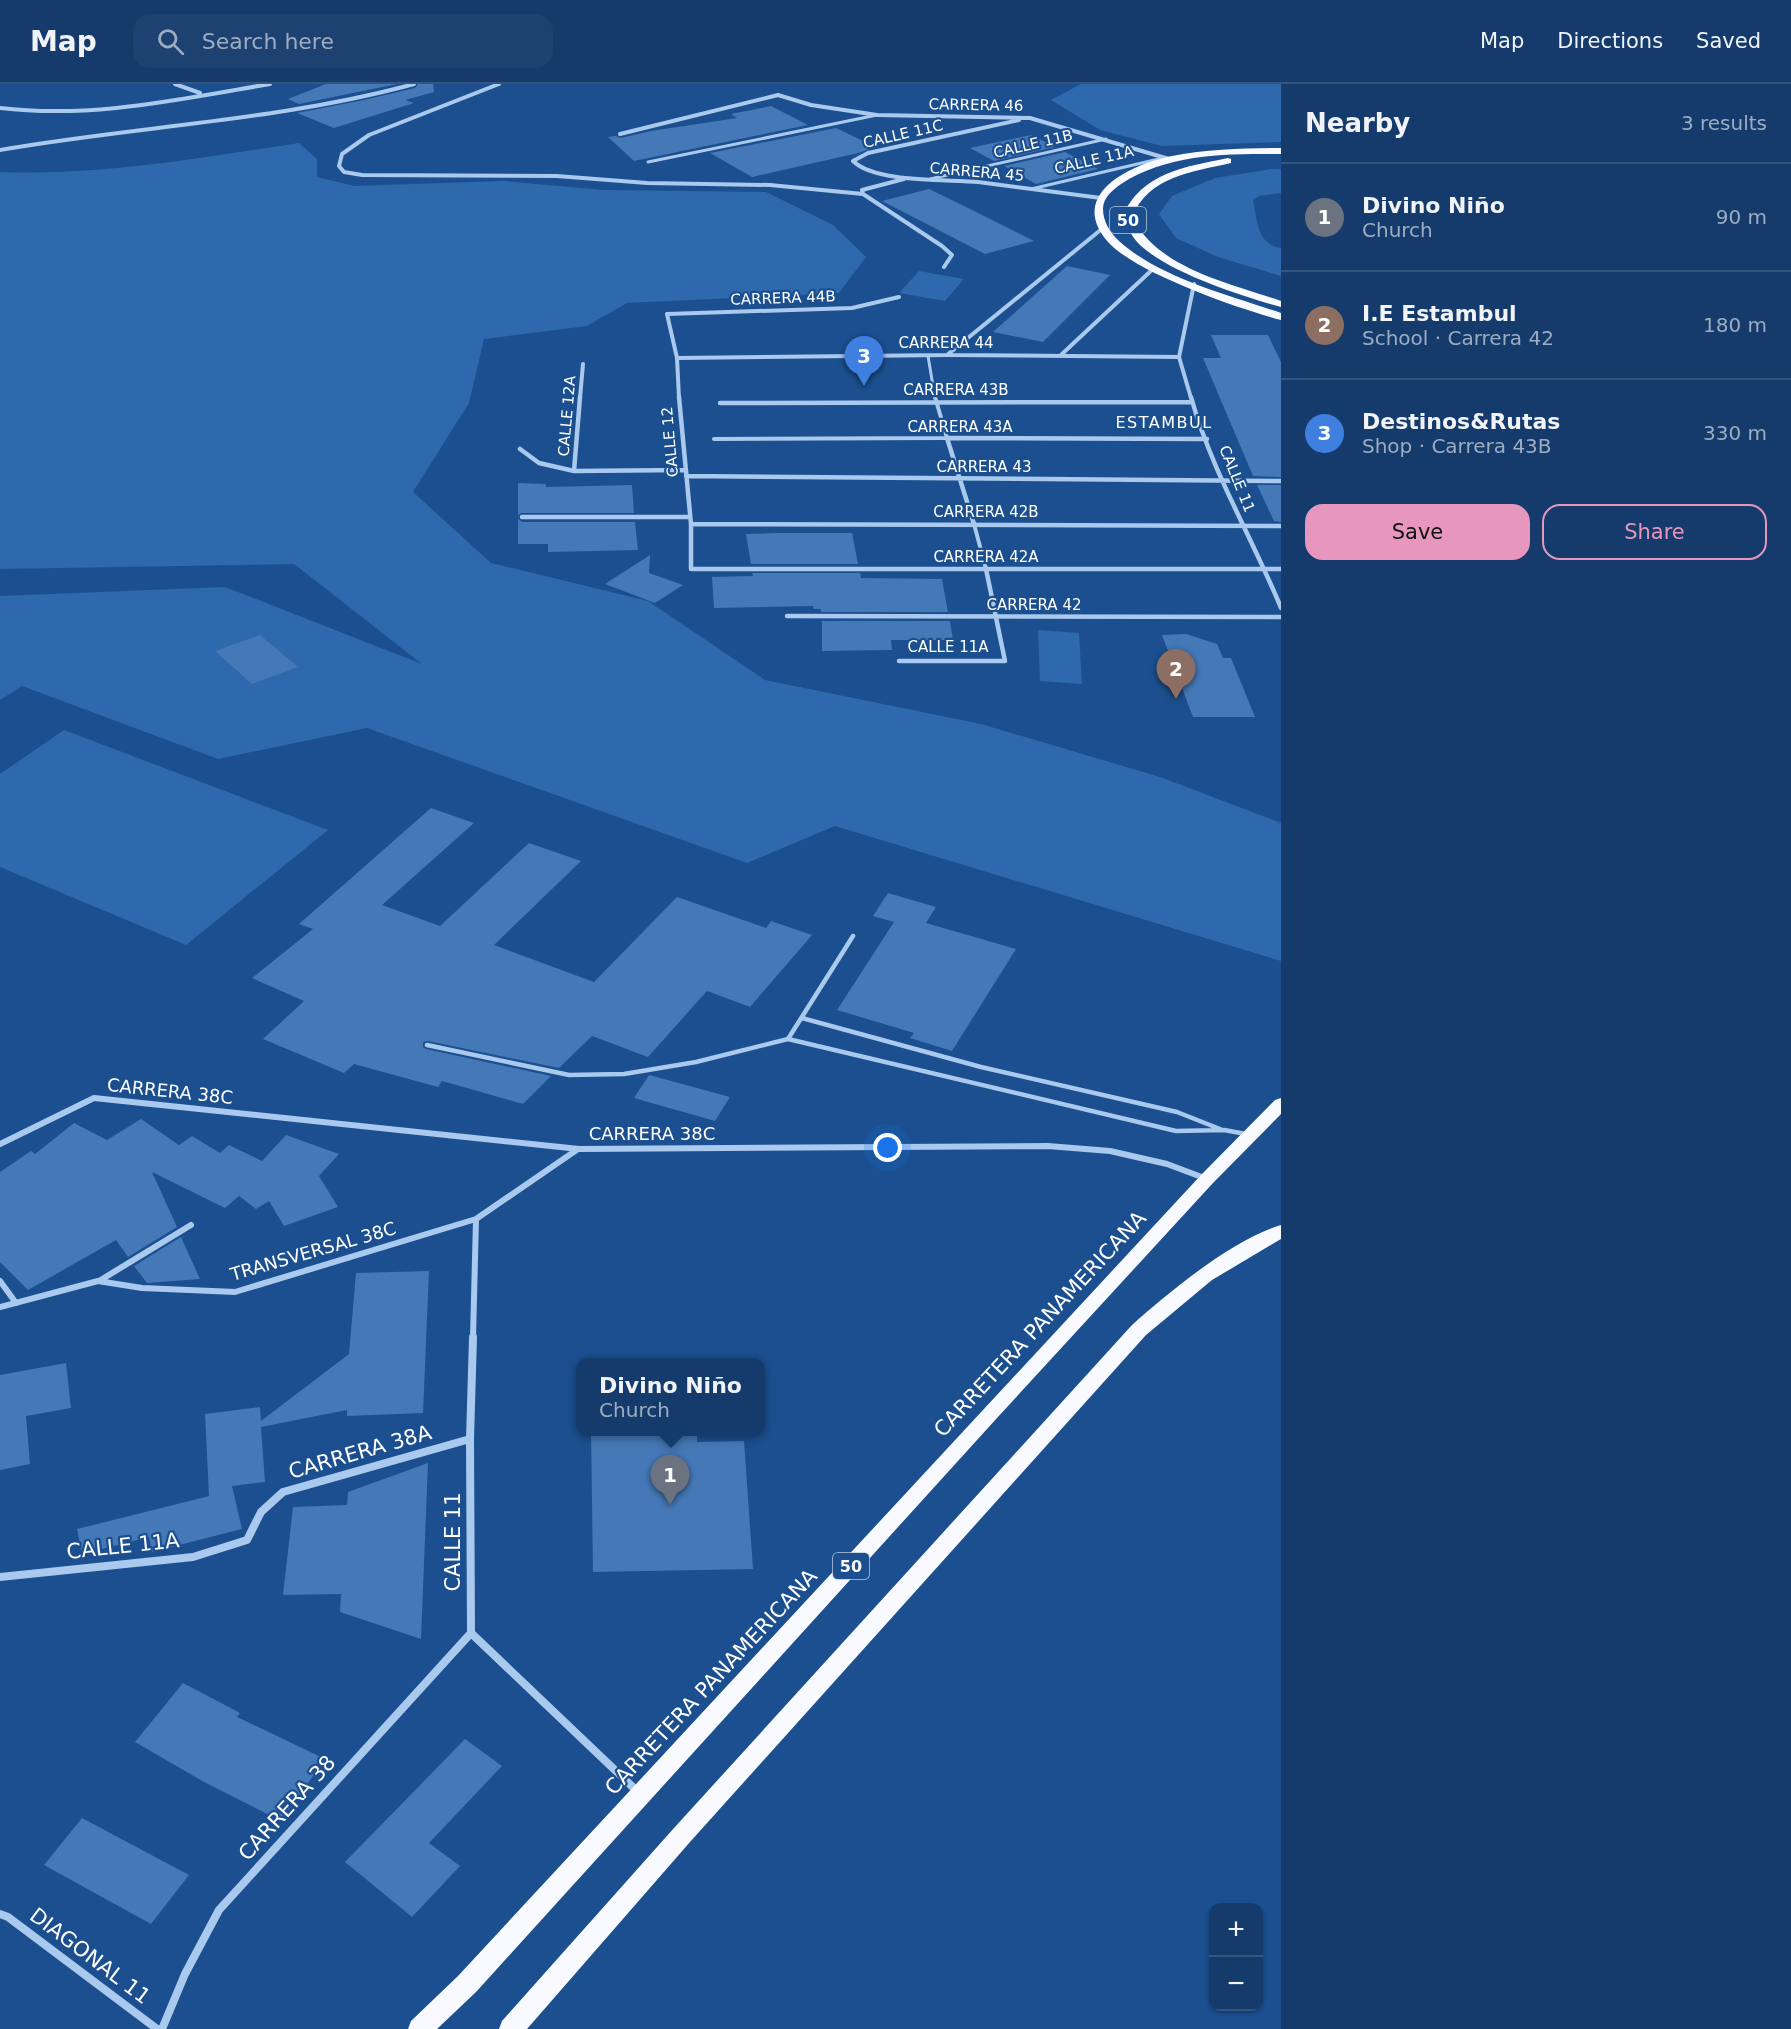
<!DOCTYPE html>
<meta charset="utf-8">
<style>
:root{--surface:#143b6b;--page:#1d4271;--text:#f1f3f6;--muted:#9dadc1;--line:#33557e;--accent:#e797bd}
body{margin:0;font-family:"DejaVu Sans",sans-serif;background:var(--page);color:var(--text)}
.controls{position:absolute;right:18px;bottom:18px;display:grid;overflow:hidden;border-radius:12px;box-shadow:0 2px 4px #0004}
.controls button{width:54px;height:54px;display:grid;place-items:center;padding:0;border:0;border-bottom:2px solid var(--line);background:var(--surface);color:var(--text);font:30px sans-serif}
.you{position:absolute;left:888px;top:1064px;width:21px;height:21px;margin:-15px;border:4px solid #fff;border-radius:50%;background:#1a73e8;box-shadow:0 0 0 9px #1a73e833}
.badge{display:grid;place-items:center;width:39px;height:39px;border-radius:50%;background:var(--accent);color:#fff;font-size:20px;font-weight:700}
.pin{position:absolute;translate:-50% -50px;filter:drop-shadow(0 2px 3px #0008)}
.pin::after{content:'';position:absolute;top:32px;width:21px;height:18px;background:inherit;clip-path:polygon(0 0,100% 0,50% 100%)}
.popup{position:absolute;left:576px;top:1274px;width:189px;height:78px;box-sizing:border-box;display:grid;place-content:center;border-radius:12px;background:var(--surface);filter:drop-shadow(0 2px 4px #0005);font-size:20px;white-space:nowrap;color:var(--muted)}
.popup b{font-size:22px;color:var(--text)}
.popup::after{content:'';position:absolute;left:50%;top:100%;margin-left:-12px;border:12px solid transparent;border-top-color:var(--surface)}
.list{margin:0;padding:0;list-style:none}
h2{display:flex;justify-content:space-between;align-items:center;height:78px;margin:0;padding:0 24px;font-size:26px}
h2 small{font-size:20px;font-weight:400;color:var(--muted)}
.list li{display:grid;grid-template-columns:39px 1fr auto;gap:18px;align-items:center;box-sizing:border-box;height:108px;padding:0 24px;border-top:2px solid var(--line)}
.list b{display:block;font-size:22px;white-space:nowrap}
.list p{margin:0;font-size:20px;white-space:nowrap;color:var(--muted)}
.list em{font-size:20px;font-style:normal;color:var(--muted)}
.actions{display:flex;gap:12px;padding:18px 24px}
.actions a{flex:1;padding:14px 0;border:2px solid var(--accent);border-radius:18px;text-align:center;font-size:21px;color:var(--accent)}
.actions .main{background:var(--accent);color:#111}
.icon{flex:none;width:33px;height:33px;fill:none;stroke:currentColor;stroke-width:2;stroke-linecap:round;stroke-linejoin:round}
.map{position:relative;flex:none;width:1281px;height:1945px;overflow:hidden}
header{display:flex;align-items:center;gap:36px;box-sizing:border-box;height:84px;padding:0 30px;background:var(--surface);border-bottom:2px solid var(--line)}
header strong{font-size:28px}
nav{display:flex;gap:33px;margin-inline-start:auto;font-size:21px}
.search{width:420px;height:54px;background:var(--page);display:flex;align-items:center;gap:15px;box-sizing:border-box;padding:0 21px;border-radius:18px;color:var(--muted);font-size:22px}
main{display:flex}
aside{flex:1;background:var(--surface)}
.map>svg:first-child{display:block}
</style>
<header>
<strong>Map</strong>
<div class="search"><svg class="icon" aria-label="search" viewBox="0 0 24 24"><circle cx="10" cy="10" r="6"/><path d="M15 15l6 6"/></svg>Search here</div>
<nav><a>Map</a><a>Directions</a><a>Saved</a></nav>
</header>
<main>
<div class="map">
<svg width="1281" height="1945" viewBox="0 0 1281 1945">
<rect width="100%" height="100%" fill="#1b4f8f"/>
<path fill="#2e69ad" d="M1081,0H1281V58L1162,62L1100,46L1051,16Z
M299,59L317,75V93L354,102L503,97L604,106L766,108L833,141L866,173L839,209L627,219L587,242L484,255L469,319L413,408L491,479L648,517L765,596L981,640L1160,693L1281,739V877L835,742L747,779L367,644L218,675L22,602L0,616V512L225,503L422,580L294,480L0,485V88C100,92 200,74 299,59Z
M1272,85H1281V109L1259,112L1253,116C1257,135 1257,161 1281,164V192L1218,173L1176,154L1159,130L1172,112L1215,94Z
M919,187L964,195L945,217L899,209Z
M1038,546L1079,549L1082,600L1040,597Z
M64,646L328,746L186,861L0,783V690Z"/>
<path fill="#4478b7" d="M326,0H397L299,20L288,15Z
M418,0H433L434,8L405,16L414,19L334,44L297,29L364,16L415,4Z
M771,22L808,41L634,77L608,53L616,52L621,54L651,47L737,34L731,30Z
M836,44L876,63L858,69L752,93L710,69Z
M1031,51L1055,63L994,77L970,64Z
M1065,68L1098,85L1036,100L1004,82Z
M929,105L962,121L1034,157L985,170L882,117Z
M1067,182L1110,191L1043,258L993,248Z
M1211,251H1268L1281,278V393L1253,392L1203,274H1221Z
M518,399L546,400V403L632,401L634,429H522L518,431Z
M1257,401H1281V438L1274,437Z
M518,435L522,438H635L638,466L548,468V460H518Z
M777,449H852L858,480H751L746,450Z
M650,471L649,489L683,501L655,519L605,500Z
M752,489H860L861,494L942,495L948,528H821V525H814L813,522L714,524L712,493L753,492Z
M822,537H950L953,556H891L892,566L822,567Z
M1186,550L1217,560L1223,574H1231L1255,633H1193L1162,551Z
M260,551L298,583L252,600L215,567Z
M431,724L474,739L382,821L440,842L529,759L581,777L494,861L594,898L677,813L766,844L771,837L812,851L750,923L707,907L648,973L592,952L559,984L428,957L423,958V963L426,965L551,992L523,1020L442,997L438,1003L354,980L344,989L263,955L304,917L252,894L313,845L299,840Z
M888,809L936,823L926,839L1016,865L952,967L910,954L914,949L837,926L894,838L873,832Z
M649,991L730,1013L715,1037L634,1014Z
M141,1035L179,1061L192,1052L220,1069L229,1061L262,1077L286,1051L339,1070L319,1092L338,1123L284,1142L269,1117L256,1125L239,1112L225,1124L152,1088L177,1143L128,1173L116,1156L28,1206L0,1178V1088L31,1067L35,1070L74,1039L107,1056Z
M181,1153L200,1195L147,1199L134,1182Z
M429,1187L423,1329L347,1332V1326L261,1343L265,1398L232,1402L242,1445L152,1468L149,1453L82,1470L77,1445L209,1412L205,1330L260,1323L261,1337L349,1270L356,1189Z
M66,1279L71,1324L26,1332L30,1380L0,1386V1291Z
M591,1347H697V1358L744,1357L753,1485L593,1488Z
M428,1379L421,1555L340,1528L341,1510L283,1511L293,1423L347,1421L348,1408Z
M183,1599L240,1629L237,1633L325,1675L281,1737L204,1698L135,1658Z
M465,1655L502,1682L429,1759L460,1782L412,1833L345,1778Z
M82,1734L189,1791L151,1840L44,1781Z"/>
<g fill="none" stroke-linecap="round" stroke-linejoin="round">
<path stroke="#a9c9ee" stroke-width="4.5" d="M802,934L981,983L1177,1028L1220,1045
M788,955L1176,1047L1224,1046L1246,1050
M427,961L569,991L624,990L696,978L788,955L853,852"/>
<path stroke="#a9c9ee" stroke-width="3" d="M648,78L877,31
M930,95L1106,55
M1031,105L1163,74
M928,272L935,314"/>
<path stroke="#a9c9ee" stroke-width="4" d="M714,355L947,354L935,313
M974,440L986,485"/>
<path stroke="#a9c9ee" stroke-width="4" d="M175,0L200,9
M499,0L369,51L342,70L339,82L344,88L362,91L557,92L647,99L770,101L863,110
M0,24C92,35 180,15 270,0
M1019,36L868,69L853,77C875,99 947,95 978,98C1019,103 1060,109 1101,114
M620,50L778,11L811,21L877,31L1030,34L1169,75
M0,66C138,42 278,37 414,0
M863,110L942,162L952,171L944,183
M863,110L862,106L904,95
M1062,270L1154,184
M947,271L1103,144
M677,274L947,271L1179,273
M580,314L583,280
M679,314L677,274L667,230L852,224L899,213
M1191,314L1179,273L1194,200"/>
<path stroke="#a9c9ee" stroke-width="4.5" d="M679,313L691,440V485H1281
M1191,313C1212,388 1252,453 1281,524
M720,319L1192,318
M520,365L539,379L574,387L686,386
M574,387L580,313
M686,392L1281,397
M522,433H690
M691,440L1281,442
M974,440L947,354L1207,355
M787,532L1281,533
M899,577H1005L986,485"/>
<path stroke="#a9c9ee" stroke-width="6" d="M0,1060L94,1014L579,1065L1048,1062L1110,1067L1167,1080L1207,1095
M0,1197L16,1219
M99,1197L191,1141
M0,1223L98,1197L142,1204L235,1208L476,1135L578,1065
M473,1254L476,1135"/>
<path stroke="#a9c9ee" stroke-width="8" d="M473,1253L470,1355L471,1549L638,1708
M0,1493L193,1473L247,1456L261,1428L283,1408L470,1355
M0,1830L8,1833L157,1945
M162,1945L185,1890L219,1826L471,1549"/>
<path fill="#f8faff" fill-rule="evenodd" d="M1281,64V70C1227,70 1169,69 1121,100C1113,106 1103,113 1103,125C1103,137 1110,149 1119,157C1160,194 1229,211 1281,229V236C1239,225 1136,189 1108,158C1066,110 1132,80 1172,72C1208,65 1245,64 1281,64Z
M1228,74L1231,75V79C1192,88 1149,92 1132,133C1158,185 1230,199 1281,217V223C1241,212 1170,189 1140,161C1132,153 1127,143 1122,133C1142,88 1185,83 1228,74Z
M1281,1014V1030L1213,1099L997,1334L476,1908L437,1945H408L411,1937L458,1892L1201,1091L1275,1016Z
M1281,1141V1155L1212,1196L1146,1251L690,1758L527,1945H499L502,1937L674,1744L1132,1241C1169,1208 1233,1155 1281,1141Z"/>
</g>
<g text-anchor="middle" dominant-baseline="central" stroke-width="4.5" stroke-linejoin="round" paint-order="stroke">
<g font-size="15" fill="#fff" stroke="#1b4f8f">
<text transform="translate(976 21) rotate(1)">CARRERA 46</text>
<text transform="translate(903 50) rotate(-13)">CALLE 11C</text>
<text transform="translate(1033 60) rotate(-13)">CALLE 11B</text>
<text transform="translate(1094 76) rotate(-13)">CALLE 11A</text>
<text transform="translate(977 88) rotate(5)">CARRERA 45</text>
<text transform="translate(783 214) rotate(-2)">CARRERA 44B</text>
<text x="946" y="259">CARRERA 44</text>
<text x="956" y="306">CARRERA 43B</text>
<text transform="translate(567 332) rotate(-85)">CALLE 12A</text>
<text x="960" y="343">CARRERA 43A</text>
<text transform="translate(670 358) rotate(-95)">CALLE 12</text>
<text x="984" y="383">CARRERA 43</text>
<text transform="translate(1237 395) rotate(68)">CALLE 11</text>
<text x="986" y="428">CARRERA 42B</text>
<text x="986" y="473">CARRERA 42A</text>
<text x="1034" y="521">CARRERA 42</text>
<text x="948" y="563">CALLE 11A</text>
</g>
<g fill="#1b4f8f" stroke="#bbcadd" stroke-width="1.5">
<rect x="1110" y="123" width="36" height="26" rx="4.5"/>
<rect x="833" y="1469" width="36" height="26" rx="4.5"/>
</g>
<g font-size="16" font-weight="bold" fill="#fff">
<text x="1128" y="136">50</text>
<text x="851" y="1482">50</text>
</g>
<g font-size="16" letter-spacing="1.5" fill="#fff" stroke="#1b4f8f">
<text x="1164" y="338">ESTAMBUL</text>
</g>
<g font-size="18" fill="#fff" stroke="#1b4f8f">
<text transform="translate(170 1007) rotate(6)">CARRERA 38C</text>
<text x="652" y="1049">CARRERA 38C</text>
<text transform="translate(313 1167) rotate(-16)">TRANSVERSAL 38C</text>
</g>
<g font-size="21" fill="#fff" stroke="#1b4f8f">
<text transform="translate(1040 1240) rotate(-47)">CARRETERA PANAMERICANA</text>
<text transform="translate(360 1368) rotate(-16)">CARRERA 38A</text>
<text transform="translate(453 1458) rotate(-90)">CALLE 11</text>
<text transform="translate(123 1462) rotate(-6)">CALLE 11A</text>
<text transform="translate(711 1598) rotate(-47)">CARRETERA PANAMERICANA</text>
<text transform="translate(287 1724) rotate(-48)">CARRERA 38</text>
<text transform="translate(90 1872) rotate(37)">DIAGONAL 11</text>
</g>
</g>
</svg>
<div class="controls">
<button>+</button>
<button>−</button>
</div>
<div class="you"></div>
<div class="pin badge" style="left:670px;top:1421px;background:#6b7280">1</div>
<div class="popup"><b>Divino Niño</b>Church</div>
<div class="pin badge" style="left:1176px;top:615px;background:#8d6e63">2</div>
<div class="pin badge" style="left:864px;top:302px;background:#3f7fe0">3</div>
</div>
<aside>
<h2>Nearby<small>3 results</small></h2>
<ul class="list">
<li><span class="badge" style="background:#6b7280">1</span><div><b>Divino Niño</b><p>Church</p></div><em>90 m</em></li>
<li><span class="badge" style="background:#8d6e63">2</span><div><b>I.E Estambul</b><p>School · Carrera 42</p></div><em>180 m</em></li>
<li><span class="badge" style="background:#3f7fe0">3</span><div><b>Destinos&amp;Rutas</b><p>Shop · Carrera 43B</p></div><em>330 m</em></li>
</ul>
<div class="actions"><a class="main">Save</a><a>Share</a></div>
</aside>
</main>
